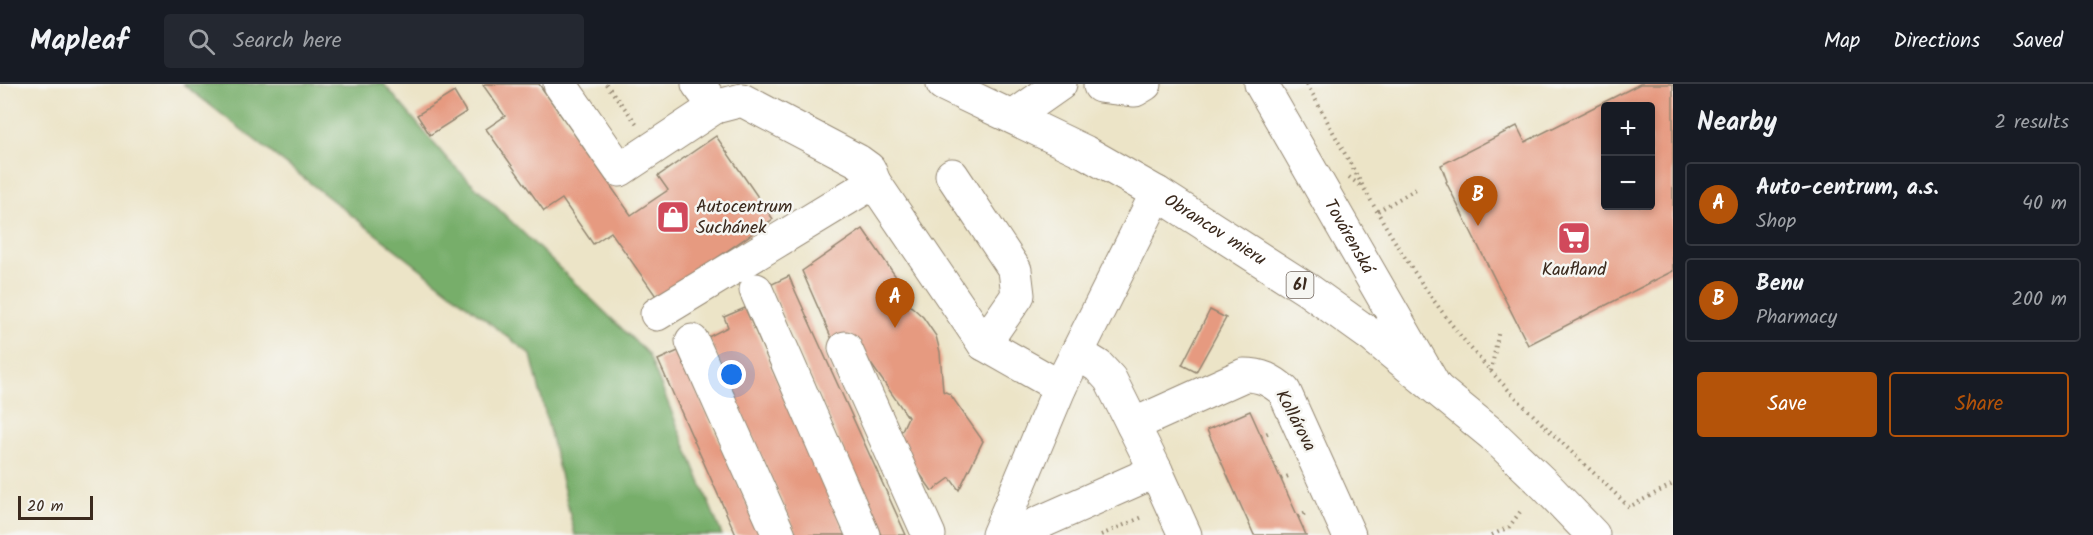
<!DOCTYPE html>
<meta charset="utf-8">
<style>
:root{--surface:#171b24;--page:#242831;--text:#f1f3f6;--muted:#9ea1a6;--line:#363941;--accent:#b45309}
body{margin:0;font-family:Kalam,sans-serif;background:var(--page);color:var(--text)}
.controls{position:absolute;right:18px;top:18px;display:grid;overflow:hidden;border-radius:6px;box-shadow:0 3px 9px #0003}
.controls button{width:54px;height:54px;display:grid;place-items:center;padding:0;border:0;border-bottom:2px solid var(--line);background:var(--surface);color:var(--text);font:30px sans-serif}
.scale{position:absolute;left:18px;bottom:15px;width:75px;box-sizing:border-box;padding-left:6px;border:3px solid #3b2a1e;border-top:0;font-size:16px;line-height:21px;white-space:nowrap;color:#3b2a1e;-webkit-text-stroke:4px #f6f6f2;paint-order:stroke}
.you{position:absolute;left:732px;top:291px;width:21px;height:21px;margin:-15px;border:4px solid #fff;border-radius:50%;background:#1a73e8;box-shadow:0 0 0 9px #1a73e833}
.badge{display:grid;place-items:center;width:39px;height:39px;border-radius:50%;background:var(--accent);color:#fff;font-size:20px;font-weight:700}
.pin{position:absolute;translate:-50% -50px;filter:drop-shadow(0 2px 3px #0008)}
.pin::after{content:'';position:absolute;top:32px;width:21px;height:18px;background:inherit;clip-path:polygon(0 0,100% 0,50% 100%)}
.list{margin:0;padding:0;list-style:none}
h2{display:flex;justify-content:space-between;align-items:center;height:78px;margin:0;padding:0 24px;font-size:26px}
h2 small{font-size:20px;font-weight:400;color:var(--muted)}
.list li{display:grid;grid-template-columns:39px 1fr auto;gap:18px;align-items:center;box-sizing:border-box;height:84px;margin:0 12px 12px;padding:0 12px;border:2px solid var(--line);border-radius:6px}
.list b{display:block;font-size:22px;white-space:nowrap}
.list p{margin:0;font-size:20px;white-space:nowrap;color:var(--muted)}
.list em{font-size:20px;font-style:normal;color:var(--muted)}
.actions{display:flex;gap:12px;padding:18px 24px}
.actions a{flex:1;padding:14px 0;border:2px solid var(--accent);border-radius:6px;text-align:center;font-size:21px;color:var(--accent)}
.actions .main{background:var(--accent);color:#fff}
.icon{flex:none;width:33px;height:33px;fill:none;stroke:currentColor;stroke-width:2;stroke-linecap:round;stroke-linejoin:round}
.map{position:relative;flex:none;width:1673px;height:451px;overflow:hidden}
header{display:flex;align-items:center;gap:36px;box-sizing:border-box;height:84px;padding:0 30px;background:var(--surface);border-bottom:2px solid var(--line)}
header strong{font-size:28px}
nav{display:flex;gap:33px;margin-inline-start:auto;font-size:21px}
.search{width:420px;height:54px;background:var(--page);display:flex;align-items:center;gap:15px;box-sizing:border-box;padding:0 21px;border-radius:6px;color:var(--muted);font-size:22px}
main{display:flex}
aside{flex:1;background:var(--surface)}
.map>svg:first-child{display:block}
</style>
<header>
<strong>Mapleaf</strong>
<div class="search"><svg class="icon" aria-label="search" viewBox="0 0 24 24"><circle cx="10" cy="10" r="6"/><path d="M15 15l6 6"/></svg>Search here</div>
<nav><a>Map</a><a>Directions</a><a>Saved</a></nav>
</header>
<main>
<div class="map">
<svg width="1673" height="451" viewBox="0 0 1673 451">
<rect width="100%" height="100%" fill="#f6f6f2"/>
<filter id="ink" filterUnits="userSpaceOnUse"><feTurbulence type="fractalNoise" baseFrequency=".0167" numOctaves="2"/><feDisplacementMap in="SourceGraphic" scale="12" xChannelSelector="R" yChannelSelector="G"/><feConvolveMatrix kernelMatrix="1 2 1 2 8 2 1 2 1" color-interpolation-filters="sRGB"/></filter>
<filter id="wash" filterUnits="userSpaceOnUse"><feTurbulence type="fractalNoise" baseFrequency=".008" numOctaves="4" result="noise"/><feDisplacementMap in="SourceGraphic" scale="24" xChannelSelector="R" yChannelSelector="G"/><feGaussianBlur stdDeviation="1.35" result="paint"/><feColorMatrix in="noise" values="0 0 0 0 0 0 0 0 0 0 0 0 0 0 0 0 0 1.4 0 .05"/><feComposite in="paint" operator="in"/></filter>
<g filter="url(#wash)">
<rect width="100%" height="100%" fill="#ece4c7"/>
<path fill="#77ae6b" stroke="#596c44" stroke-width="1.5" d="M183,0H384L448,76L648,270L722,451H575L531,271Z"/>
<g id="blocks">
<path fill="#e69a80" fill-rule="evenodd" d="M485,0H539L631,131L668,106L658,92L716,52L773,135L658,215L611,148L593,160L562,115L544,127L486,45L505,32L483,1Z
M1640,0H1673V187L1528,261L1446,98L1447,97L1441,81L1517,42L1525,58ZM1605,22H1650V122H1605Z
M454,8L466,28L430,51L417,31Z
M863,145L903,203L893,210L898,217L900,216L912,223L923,233L936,252L940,268L943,307L950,310L983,357L959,406L950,394L932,407L897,357L908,333L851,251L835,262L802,187Z
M789,192L793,202L906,451H881L770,201Z
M745,224L791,327L847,451H797L773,398L708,253L728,243L724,233Z
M1210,226L1226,234L1196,288L1182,281Z
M678,267L702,319L761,451H736L658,276Z
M1250,327L1298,433L1306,451H1254L1207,346Z"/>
</g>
</g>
<g filter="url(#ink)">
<use href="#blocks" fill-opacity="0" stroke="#948772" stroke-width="1.5"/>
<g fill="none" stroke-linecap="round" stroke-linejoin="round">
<defs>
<g id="minor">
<path d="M560,0L620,86L715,23"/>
<path id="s1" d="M1261,0L1435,303"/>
<path d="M1100,2L1135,6L1145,0"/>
<path d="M1013,33L1060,0"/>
<path d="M952,91L1015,186L1018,211L984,260"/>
<path d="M874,98L984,260L1060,303"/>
<path d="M756,206L863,451"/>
<path d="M657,230L874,98L869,85L858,77L742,16L715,23L698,0"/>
<path d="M692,257L779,451"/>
<path d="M845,264L929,451"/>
<path d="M1077,269L1098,282L1110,295L1156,387L1185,451"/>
<path d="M1133,341L1244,291C1262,291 1271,296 1284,307L1349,451"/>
<path d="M1014,450L1156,387"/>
<path d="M998,451L1060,303L1157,109"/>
</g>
<g id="major">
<path id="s2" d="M943,0L1085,68L1157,109L1308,206L1372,252L1493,351L1545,401L1593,451"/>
</g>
</defs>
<use href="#minor" stroke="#948772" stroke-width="35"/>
<use href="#major" stroke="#948772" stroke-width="35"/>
<path stroke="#948772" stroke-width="4" stroke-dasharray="1.5 4.5" stroke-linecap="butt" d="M606,0L637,40
M1307,0C1351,80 1393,164 1449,237C1501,306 1568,363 1629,423L1673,400
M1349,93L1362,103
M1378,127L1418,104
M1491,287L1499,246
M1261,352L1272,347
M1281,395L1291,391
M1298,433L1308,428
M1101,451L1145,432
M1492,451L1509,443L1520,428"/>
<use href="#minor" stroke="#fff" stroke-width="33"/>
<use href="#major" stroke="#fff" stroke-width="33"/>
</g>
</g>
<defs>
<symbol id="shop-square" viewBox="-11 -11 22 22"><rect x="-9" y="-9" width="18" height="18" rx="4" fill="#d1495b" stroke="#f6f6f2"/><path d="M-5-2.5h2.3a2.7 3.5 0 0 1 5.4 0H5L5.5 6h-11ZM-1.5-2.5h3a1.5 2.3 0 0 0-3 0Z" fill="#fff"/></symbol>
<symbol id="supermarket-square" viewBox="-11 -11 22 22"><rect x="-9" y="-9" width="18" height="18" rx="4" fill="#d1495b" stroke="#f6f6f2"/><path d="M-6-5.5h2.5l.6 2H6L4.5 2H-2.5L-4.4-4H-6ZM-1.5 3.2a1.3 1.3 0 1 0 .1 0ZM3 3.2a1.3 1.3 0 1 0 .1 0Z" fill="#fff"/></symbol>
</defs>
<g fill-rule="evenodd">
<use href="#shop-square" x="654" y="114" width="38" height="38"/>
<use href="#supermarket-square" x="1555" y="135" width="38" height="38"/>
</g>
<g text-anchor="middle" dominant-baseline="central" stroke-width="5" stroke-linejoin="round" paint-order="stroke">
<rect fill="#f6f6f2" stroke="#73675e" stroke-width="1.5" x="1286.5" y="188" width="27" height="26" rx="4.5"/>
<g font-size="16" font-weight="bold" fill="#3b2a1e">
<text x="1300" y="201">61</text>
</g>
<g font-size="18" fill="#3b2a1e" stroke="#f6f6f2" text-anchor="start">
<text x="696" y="123">Autocentrum<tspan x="696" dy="21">Suchánek</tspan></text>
<text x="1574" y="186" text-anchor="middle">Kaufland</text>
</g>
<g font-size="18" fill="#3b2a1e" stroke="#f6f6f2">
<text stroke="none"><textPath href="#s2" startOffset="309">Obrancov mieru</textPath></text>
<text stroke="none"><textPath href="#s1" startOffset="176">Továrenská</textPath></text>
<text transform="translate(1295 337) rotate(62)">Kollárova</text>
</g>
</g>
</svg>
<div class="controls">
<button>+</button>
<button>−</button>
</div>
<div class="scale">20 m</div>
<div class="you"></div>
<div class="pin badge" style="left:895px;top:244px">A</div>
<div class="pin badge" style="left:1478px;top:142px">B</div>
</div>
<aside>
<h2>Nearby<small>2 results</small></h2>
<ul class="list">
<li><span class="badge">A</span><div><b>Auto-centrum, a.s.</b><p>Shop</p></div><em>40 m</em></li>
<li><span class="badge">B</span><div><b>Benu</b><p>Pharmacy</p></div><em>200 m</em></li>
</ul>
<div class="actions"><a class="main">Save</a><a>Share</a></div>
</aside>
</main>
